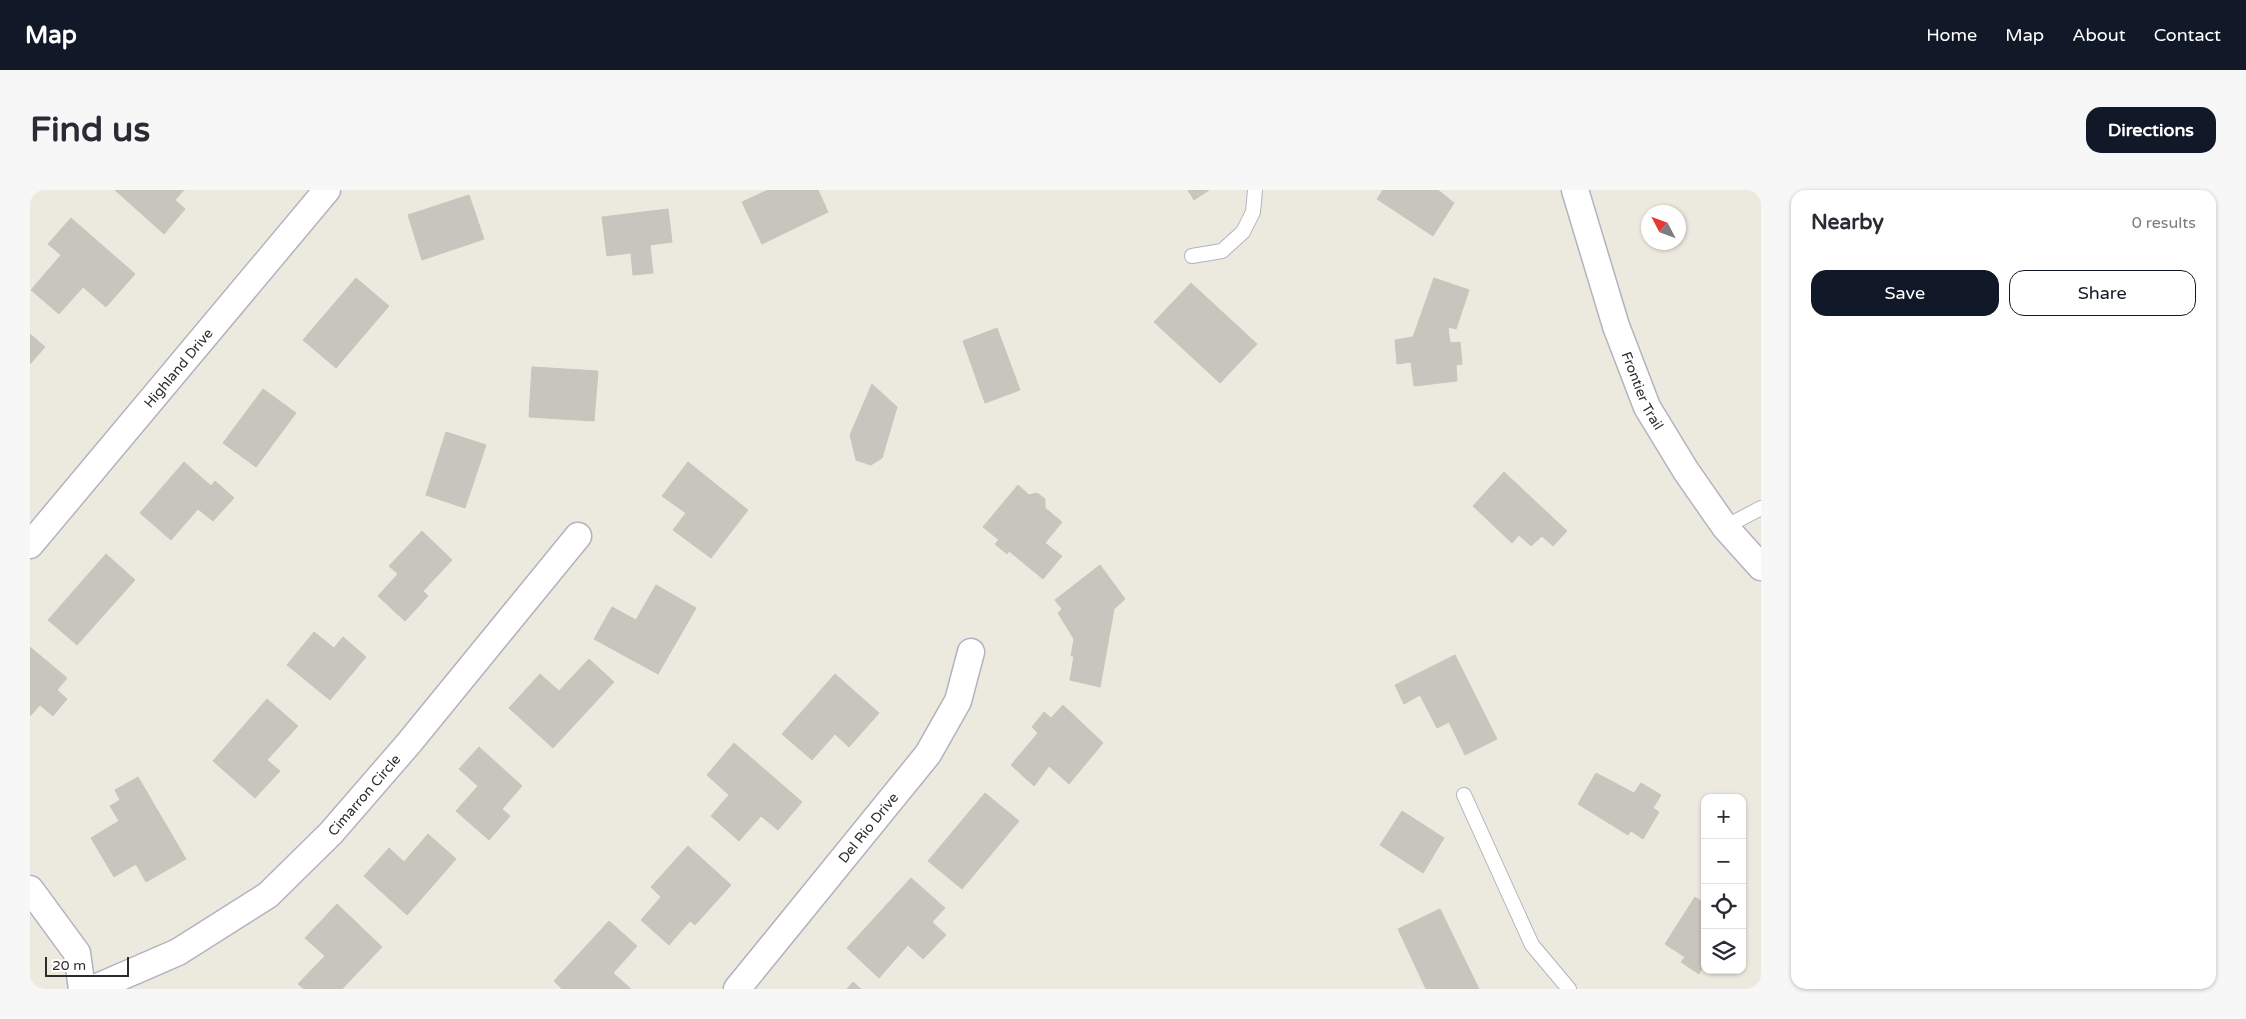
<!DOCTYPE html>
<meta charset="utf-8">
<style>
:root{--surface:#fff;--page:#f7f7f7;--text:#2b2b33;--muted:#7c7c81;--line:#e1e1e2;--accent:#111827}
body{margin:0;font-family:"Varela Round",sans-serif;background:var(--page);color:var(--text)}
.controls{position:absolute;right:15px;bottom:15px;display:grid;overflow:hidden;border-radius:10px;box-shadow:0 1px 4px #0004}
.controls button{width:45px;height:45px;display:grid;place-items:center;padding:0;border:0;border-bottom:1px solid var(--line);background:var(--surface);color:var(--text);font:25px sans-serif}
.compass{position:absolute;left:1611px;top:15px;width:45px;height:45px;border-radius:50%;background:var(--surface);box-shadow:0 1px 4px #0004;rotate:311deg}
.scale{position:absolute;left:15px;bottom:12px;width:84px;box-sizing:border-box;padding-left:5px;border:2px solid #2c2c2c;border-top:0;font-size:14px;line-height:18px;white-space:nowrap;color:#2c2c2c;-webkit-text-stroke:4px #fff;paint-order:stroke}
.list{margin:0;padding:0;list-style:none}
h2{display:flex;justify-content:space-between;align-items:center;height:65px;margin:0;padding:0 20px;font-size:21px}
h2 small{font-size:16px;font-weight:400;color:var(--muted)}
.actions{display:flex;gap:10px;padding:15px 20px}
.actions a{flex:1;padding:11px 0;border:1px solid var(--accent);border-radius:15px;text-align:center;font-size:18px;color:var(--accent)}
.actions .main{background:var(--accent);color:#fff}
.icon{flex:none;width:28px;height:28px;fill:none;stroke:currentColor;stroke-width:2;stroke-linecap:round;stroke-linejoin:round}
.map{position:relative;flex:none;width:1731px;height:799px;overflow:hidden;border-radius:15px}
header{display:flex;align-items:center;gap:30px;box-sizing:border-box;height:70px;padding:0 25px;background:var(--accent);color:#fff}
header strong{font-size:24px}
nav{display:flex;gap:28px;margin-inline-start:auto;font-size:18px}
.intro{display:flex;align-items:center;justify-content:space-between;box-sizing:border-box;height:120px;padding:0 30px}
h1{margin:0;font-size:35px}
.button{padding:12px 22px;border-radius:15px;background:var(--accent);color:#fff;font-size:18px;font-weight:700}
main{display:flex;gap:30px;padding:0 30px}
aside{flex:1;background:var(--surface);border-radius:15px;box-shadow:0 1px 4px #0004}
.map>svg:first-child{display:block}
</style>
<header>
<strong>Map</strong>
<nav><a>Home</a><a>Map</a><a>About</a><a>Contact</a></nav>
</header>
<div class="intro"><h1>Find us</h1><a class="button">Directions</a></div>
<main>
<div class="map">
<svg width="1731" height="799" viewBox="0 0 1731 799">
<rect width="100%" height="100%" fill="#ece9df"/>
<path fill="#c8c5be" stroke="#c8c5b8" d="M85,0H154L145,10L155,19L134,44Z
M738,0H788L798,22L732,54L712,12Z
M1158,0H1179L1164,10Z
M1353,0H1408L1424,13L1403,46L1347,9Z
M439,5L454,49L392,70L378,25Z
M638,19L642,52L620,55L623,83L603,85L601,63L577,66L572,27Z
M41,28L105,84L76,117L53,97L29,124L1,100L31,65L18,54Z
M326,88L359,116L306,178L273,150Z
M1404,88L1439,100L1426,139L1418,137L1420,153L1430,152L1432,174L1426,175L1427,191L1384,196L1381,172L1367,174L1365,150L1383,147Z
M1161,93L1227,154L1190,193L1124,132Z
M967,138L990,200L955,213L933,151Z
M0,144L15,157L0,174Z
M502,177L568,181L564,231L499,227Z
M842,194L867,217L852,268L841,275L826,270L820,245Z
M233,199L266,223L226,277L193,253Z
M416,242L456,255L435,318L396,305Z
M154,272L181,296L185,291L204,308L183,331L168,319L141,350L110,323Z
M658,272L718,320L681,368L643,340L656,323L632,306Z
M1474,282L1537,341L1523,356L1512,346L1501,356L1489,345L1482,353L1443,316Z
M988,295L999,305L1007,303L1015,309V318L1032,332L1015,353L1032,366L1013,389L979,361L977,364L965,354L969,350L953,337Z
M392,341L422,370L393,401L398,406L375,431L348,406L368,384L359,376Z
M76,364L105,390L47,455L18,430Z
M1070,375L1095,409L1084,419L1070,497L1040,490L1044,466H1041L1044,449L1028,423L1032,419L1025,410Z
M626,395L666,418L628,484L564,449L582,417L606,430Z
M284,442L304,458L313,447L336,467L300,510L257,475Z
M0,457L37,488L27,500L37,509L23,526L10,515L0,526Z
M1425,465L1467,549L1435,565L1419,532L1407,538L1390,505L1374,514L1365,495Z
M559,469L584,492L523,558L479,518L510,484L529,501Z
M805,484L849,523L819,557L805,544L782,570L752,544Z
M237,509L268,536L237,570L250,581L225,608L183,571Z
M1033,515L1073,553L1039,594L1019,576L1004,596L981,575L1008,543L1002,537L1014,522L1021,528Z
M704,553L772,612L748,640L731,626L709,651L681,626L699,605L677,585Z
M449,557L492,596L472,619L480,626L459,650L426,621L448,596L429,579Z
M1566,583L1604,603L1611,593L1631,605L1623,618L1629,622L1613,649L1601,641L1598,645L1548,614Z
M108,587L156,669L116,692L106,674L84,687L61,648L89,631L80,616L90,610L85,600Z
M955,603L989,631L932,699L898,671Z
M1372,621L1414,648L1393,683L1350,655Z
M398,644L426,669L377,725L334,686L359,658L374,672Z
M658,656L701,695L665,735L660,731L639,755L611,730L631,707L621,697Z
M881,688L915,718L902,732L916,745L893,769L878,755L849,788L817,758Z
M1665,707L1675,714V778L1673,777L1669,784L1651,772L1655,767L1635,754Z
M307,714L352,757L312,799H274L268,794L295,766L275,748Z
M1410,719L1449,799H1396L1368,739Z
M579,731L607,756L583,783L601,799H532L524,791Z
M823,792L831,799H817Z"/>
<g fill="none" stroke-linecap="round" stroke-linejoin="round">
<defs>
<path id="service" d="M1162,66L1192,61L1213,42L1223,22L1225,0
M1695,337L1731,318
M1434,605L1502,755L1539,799"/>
<g id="minor">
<path id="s1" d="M1545,0L1586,136L1617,217L1656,281L1695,337L1731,377"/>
<path id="s2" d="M0,355L297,0"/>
<path d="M0,699L47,763L52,799"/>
<path id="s3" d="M63,799L148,762L238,705L301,643L379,553L548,346"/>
<path id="s4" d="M707,799L898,564L928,511L941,462"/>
</g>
</defs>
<use href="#service" stroke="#b2b3be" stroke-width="16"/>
<use href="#minor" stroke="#b2b3be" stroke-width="29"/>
<use href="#service" stroke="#fff" stroke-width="14"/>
<use href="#minor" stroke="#fff" stroke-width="26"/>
</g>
<g text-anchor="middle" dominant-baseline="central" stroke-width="4" stroke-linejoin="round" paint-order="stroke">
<g font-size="14" fill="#2c2c2c" stroke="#fff">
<text stroke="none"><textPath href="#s2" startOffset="231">Highland Drive</textPath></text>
<text stroke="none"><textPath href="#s1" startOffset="212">Frontier Trail</textPath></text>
<text stroke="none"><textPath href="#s3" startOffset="338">Cimarron Circle</textPath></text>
<text stroke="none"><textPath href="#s4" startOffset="208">Del Rio Drive</textPath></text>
</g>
</g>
</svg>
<div class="controls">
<button>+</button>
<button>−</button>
<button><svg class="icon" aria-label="locate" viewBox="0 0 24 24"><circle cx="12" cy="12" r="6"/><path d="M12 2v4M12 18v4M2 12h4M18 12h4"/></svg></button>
<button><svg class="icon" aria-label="layers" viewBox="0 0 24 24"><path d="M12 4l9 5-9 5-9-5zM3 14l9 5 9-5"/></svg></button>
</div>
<svg class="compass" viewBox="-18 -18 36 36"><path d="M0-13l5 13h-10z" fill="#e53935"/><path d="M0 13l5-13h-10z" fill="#7c7c81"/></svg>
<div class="scale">20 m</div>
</div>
<aside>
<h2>Nearby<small>0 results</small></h2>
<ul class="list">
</ul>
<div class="actions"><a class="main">Save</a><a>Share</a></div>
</aside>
</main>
